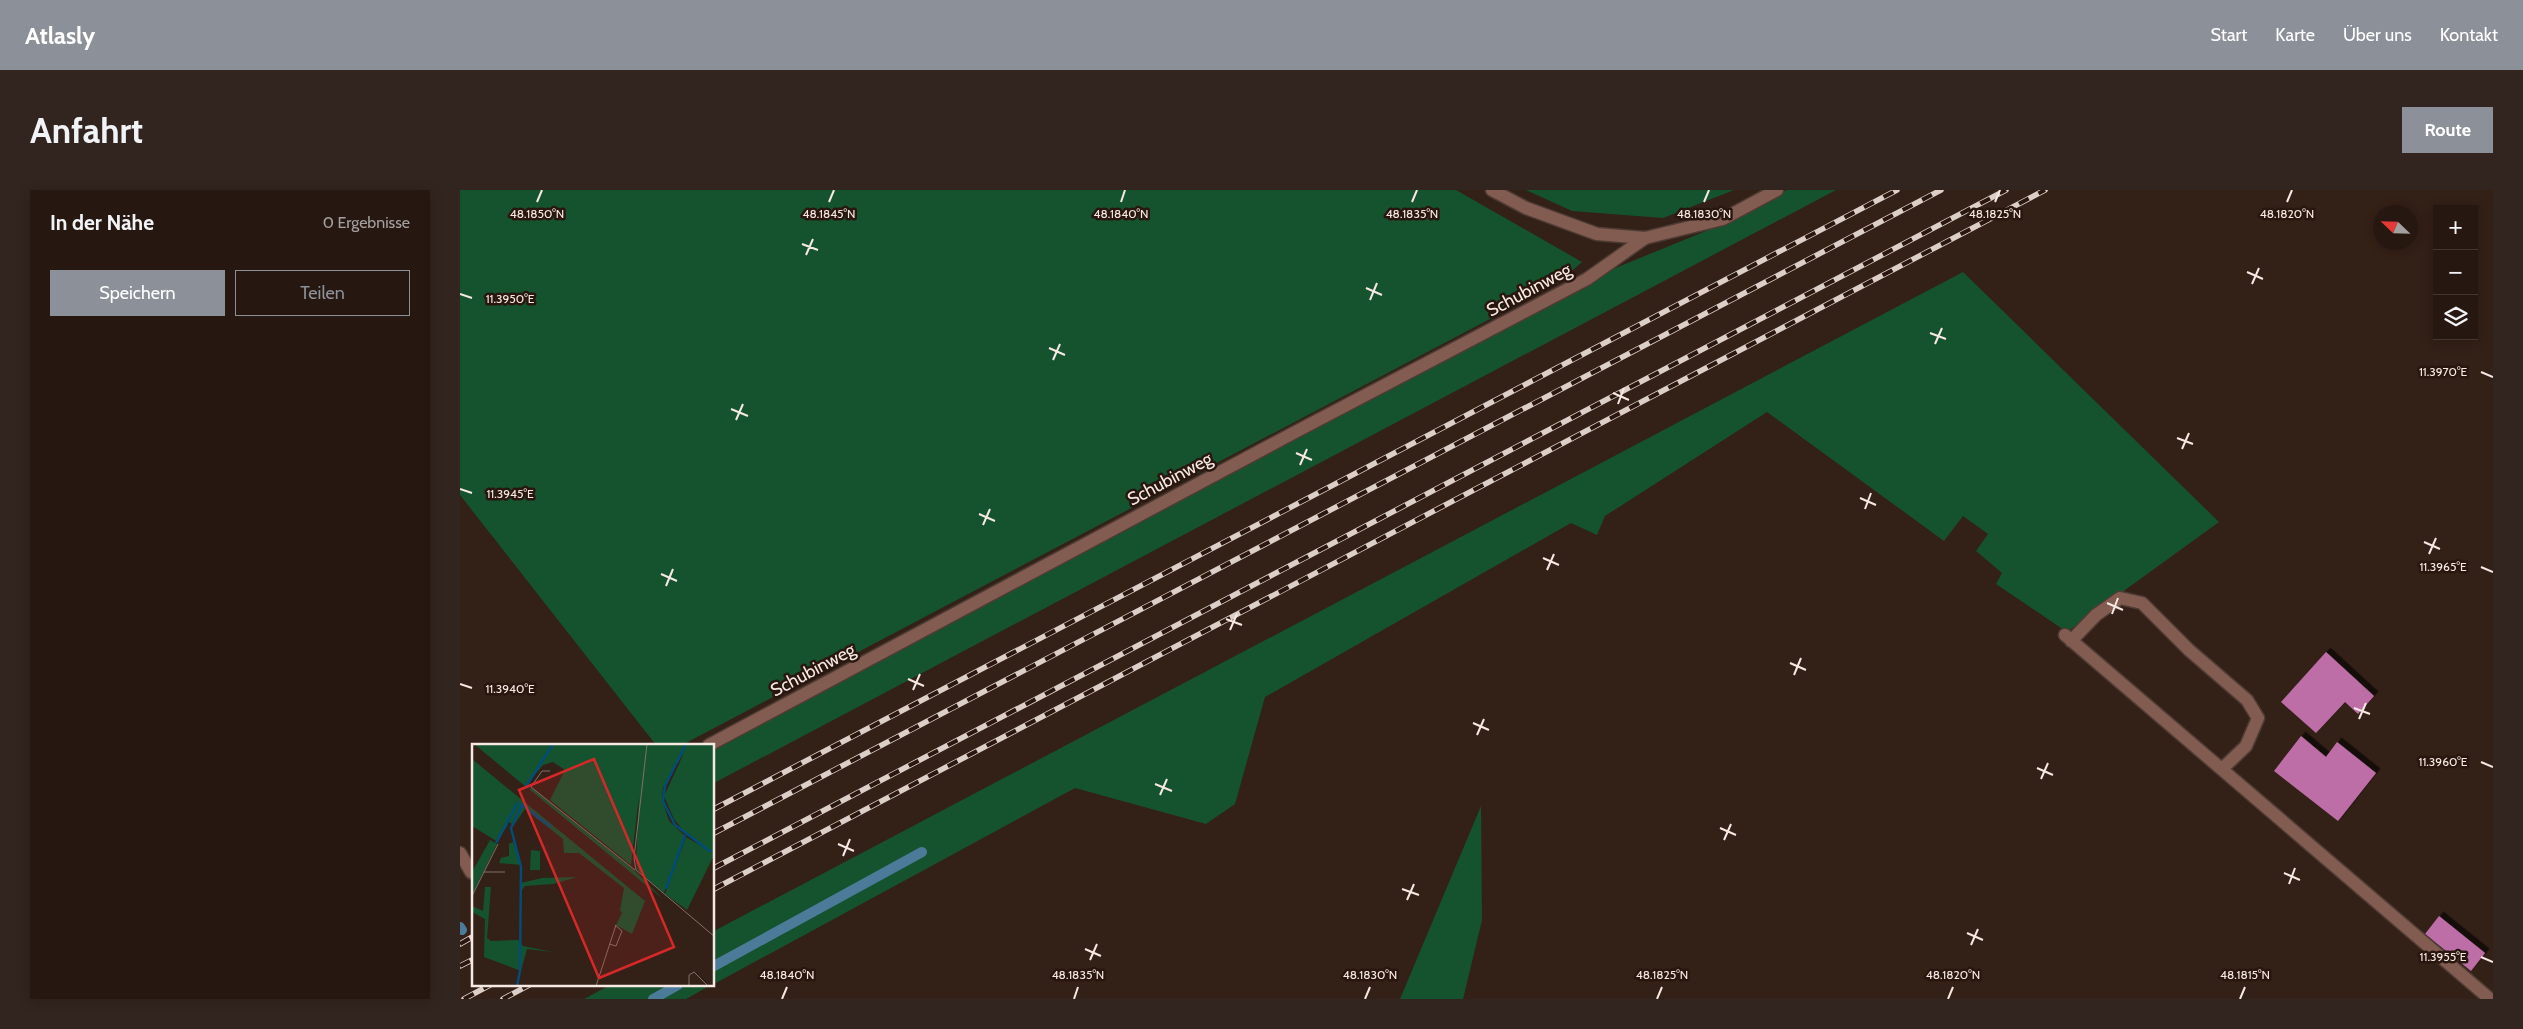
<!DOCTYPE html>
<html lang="de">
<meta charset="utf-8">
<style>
:root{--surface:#261811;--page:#32251f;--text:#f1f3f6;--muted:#a4a09f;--line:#423731;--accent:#8c9099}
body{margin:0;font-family:Cabin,sans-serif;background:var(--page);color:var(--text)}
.controls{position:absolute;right:15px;top:15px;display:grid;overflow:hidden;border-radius:0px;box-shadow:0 2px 12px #0003}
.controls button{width:45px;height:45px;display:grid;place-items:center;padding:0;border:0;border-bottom:1px solid var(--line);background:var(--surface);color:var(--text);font:25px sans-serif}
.compass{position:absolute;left:1913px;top:15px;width:45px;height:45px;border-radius:50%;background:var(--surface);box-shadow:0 2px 12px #0003;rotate:293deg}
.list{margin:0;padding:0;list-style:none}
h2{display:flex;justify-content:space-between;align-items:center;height:65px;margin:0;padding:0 20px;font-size:21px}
h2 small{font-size:16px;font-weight:400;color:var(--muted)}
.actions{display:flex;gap:10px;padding:15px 20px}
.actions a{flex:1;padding:11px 0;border:1px solid var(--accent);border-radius:0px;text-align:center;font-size:18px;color:var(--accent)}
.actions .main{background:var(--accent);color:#fff}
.icon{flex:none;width:28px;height:28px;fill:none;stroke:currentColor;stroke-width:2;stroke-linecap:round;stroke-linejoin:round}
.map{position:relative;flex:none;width:2033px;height:809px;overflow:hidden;border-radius:0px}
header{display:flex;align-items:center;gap:30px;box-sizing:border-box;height:70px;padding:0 25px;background:var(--accent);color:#fff}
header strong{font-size:24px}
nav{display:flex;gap:28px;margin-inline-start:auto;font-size:18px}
.intro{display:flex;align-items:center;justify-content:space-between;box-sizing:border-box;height:120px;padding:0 30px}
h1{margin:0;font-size:35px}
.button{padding:12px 22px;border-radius:0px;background:var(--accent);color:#fff;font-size:18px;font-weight:700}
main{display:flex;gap:30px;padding:0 30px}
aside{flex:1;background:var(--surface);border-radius:0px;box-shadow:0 2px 12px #0003}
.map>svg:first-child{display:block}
</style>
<header>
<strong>Atlasly</strong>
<nav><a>Start</a><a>Karte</a><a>Über uns</a><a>Kontakt</a></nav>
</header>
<div class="intro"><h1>Anfahrt</h1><a class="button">Route</a></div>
<main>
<aside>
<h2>In der Nähe<small>0 Ergebnisse</small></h2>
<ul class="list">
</ul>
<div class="actions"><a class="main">Speichern</a><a>Teilen</a></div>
</aside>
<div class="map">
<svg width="2033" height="809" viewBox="0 0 2033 809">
<defs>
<filter id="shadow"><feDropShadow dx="4.5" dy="-4.5" stdDeviation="0" flood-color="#0009"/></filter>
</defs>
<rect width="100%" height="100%" fill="#332017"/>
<path fill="#15532e" d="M0,0H996L1122,72L1098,93L222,555H196L0,305Z
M1066,0H1274L1203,28L1112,21Z
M1327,0H1376L254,593V560L1153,79L1263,34Z
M1503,82L1759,332L1607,442L1536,394L1542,383L1516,361L1528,344L1503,326L1484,351L1307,222L1145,326L1137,345L1111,333L805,507L775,614L746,634L615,598L254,794V741Z
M1021,616L1022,730L1003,809H940Z
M150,795H251L226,809H124Z"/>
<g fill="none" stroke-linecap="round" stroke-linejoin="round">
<path stroke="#4b7b99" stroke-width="10" d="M0,737L2,740
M254,776L462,662
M193,809L218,795"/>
</g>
<path fill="#be6ea7" filter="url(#shadow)" d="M1866,462L1914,506L1898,524L1885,512L1856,543L1821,512Z
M1841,546L1866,567L1877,552L1916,583L1878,631L1814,581Z
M1979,726L2025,763L2011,781L1965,744Z"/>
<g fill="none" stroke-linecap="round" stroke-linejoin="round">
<defs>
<path id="service" d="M1605,445L2030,809
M1611,451L1636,425L1660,408L1682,413L1729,460L1787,510L1798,528L1786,556L1762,579
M249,555L839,240L1127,89L1185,48
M0,663L11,682L14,681"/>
<path id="minor" d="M1032,0L1066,18L1137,44L1185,48L1263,29L1317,0"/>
</defs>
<use href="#service" stroke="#4e3c34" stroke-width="15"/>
<use href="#minor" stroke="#4e3c34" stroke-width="15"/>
<use href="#service" stroke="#835c51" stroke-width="12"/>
<use href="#minor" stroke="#835c51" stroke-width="12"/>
<defs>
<path id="rail" d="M254,619L1437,0
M254,643L1481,0
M254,678L1546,0
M254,699L1585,0
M0,754L14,746
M0,776L14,769
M4,809L30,795
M43,809L69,795"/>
</defs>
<use href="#rail" stroke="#dccfc8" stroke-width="5.5"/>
<use href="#rail" stroke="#29160e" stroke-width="4" stroke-dasharray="11" stroke-linecap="butt"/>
</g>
<path fill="none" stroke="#f6e9e3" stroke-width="2" d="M77,12L82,0M369,12L374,0M661,12L665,0M952,12L957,0M1244,12L1249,0M1535,12L1540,0M1827,12L1832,0M342,54L358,60M346,65L353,49M1787,82L1803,89M1792,94L1799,78M906,98L922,105M0,104L12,108M910,110L917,93M1470,143L1486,149M1475,154L1482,138M589,158L605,165M593,170L600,154M2021,182L2033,187M1153,203L1169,210M1158,214L1164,198M271,219L288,226M276,230L283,214M1717,248L1733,254M1722,259L1729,243M836,263L852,270M840,275L847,259M0,299L12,303M1400,308L1416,315M1405,319L1411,303M519,324L535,331M523,335L530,319M1964,352L1980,359M1969,364L1976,348M1083,368L1099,375M2021,377L2033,382M1087,380L1094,364M201,384L217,391M206,396L213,379M1647,413L1663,420M1652,424L1658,408M766,429L782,435M770,440L777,424M1330,473L1346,480M1334,485L1341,468M448,489L464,496M0,494L12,498M453,500L460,484M1894,518L1910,524M1899,529L1906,513M1013,533L1029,540M1017,545L1024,529M2021,572L2033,577M1577,578L1593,585M1581,589L1588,573M695,594L712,601M700,605L707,589M1260,638L1276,645M1264,650L1271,634M378,654L394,661M383,666L390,649M1824,683L1840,690M1829,694L1835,678M942,699L959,705M947,710L954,694M1507,743L1523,750M1511,755L1518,739M625,759L641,766M2021,767L2033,772M630,770L637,754M322,809L327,797M614,809L618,797M905,809L910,797M1197,809L1202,797M1488,809L1493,797M1780,809L1785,797"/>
<g text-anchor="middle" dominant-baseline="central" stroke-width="5" stroke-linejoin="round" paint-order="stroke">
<g font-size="18" fill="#f6e9e3" stroke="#29160e">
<text transform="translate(1069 100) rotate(-28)">Schubinweg</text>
<text transform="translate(710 289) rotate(-28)">Schubinweg</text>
<text transform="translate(353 480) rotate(-28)">Schubinweg</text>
</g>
</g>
<g transform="translate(12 554)">
<rect width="242" height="242" fill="#332017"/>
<path d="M2,0H242V111L215,166L193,150L214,93L241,109L214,90L202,75L192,52L212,9L191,43L190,55L197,77L212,91L192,149L166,127L164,118L167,52L159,121L78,56L93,26L81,18L71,21L53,42ZM0,15L173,157L160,190L144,181L150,169L148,166L152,144L107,109H92L91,95L53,65L42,81L37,78L26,98L0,82ZM60,44L160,124L191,155L57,45ZM18,96L25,100L0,151V128ZM41,98L49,121L27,119L29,114L37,112V100ZM59,106L68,107V126H58ZM105,133L81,140L53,142L50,146L49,139L70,134ZM13,143H19L15,194L19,197L46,196L51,202L81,208L55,205L49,227L12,213L13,175L0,168V162L11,167Z" fill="#15532e"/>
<path fill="none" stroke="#024c79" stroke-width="2.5" d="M214,0L193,42L191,57L203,81L239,108M53,44L81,0M50,61L79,83M24,99L46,58M194,145L213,91M45,242L48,227L49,123L39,84L50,61L48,60"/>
<path fill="none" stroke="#817069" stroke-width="1" d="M175,0L162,114L164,126L243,193M78,27H70L59,43L163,126M12,128H33M0,152L26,100M137,200L144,202L150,187L143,181M124,242L144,181M217,242V231L222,228L236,242"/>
<path fill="#d62828" fill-opacity="0.15" stroke="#d62828" stroke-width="2.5" d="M122,15L202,203L127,234L47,46Z"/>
<rect width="242" height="242" fill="none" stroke="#f6e9e3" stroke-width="2.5"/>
</g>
<g font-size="12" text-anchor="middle" fill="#f6e9e3" stroke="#29160e" stroke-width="5" stroke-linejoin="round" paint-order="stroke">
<text x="369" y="28">48.1845°N</text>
<text x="661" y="28">48.1840°N</text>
<text x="952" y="28">48.1835°N</text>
<text x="1244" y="28">48.1830°N</text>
<text x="1535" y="28">48.1825°N</text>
<text x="1827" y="28">48.1820°N</text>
<text x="77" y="28">48.1850°N</text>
<text x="50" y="113">11.3950°E</text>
<text x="1983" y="186">11.3970°E</text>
<text x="50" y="308">11.3945°E</text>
<text x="1983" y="381">11.3965°E</text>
<text x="50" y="503">11.3940°E</text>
<text x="1983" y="576">11.3960°E</text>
<text x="1983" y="771">11.3955°E</text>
<text x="327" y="789">48.1840°N</text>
<text x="618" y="789">48.1835°N</text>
<text x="910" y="789">48.1830°N</text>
<text x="1202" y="789">48.1825°N</text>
<text x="1493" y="789">48.1820°N</text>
<text x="1785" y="789">48.1815°N</text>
</g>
</svg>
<div class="controls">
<button>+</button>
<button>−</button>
<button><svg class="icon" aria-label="layers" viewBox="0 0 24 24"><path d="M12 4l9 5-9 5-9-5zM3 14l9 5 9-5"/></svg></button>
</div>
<svg class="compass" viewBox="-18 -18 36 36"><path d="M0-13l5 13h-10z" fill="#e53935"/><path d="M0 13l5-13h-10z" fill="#a4a09f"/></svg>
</div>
</main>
